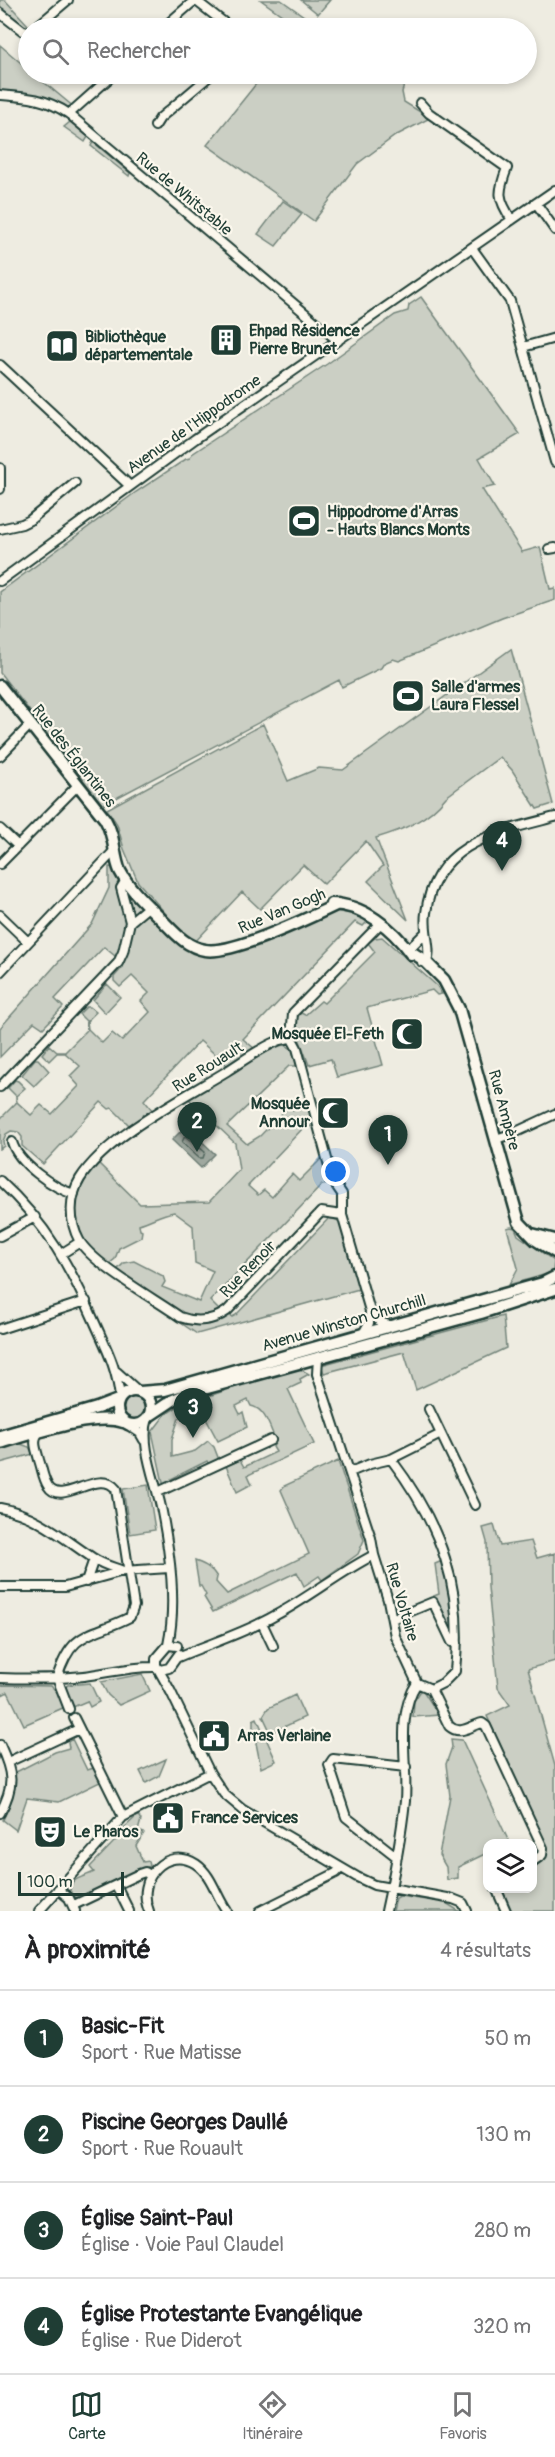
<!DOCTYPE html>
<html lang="fr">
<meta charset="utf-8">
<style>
:root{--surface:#fff;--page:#f2f2f2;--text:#202124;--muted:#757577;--line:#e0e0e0;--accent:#1f3d34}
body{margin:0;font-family:Pangolin,sans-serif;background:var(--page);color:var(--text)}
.controls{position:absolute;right:18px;bottom:18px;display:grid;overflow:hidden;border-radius:12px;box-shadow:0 3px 9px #0003}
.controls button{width:54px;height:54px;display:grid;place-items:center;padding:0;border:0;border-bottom:2px solid var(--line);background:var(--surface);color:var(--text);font:30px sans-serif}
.scale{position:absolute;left:18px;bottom:15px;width:106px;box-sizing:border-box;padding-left:6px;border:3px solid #1f3d34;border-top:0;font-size:16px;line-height:21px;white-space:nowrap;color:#1f3d34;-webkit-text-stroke:4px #fbf7ec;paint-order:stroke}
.you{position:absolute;left:336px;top:1172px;width:21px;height:21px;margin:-15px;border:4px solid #fff;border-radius:50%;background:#1a73e8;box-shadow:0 0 0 9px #1a73e833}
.badge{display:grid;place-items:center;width:39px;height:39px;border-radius:50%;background:var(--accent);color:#fff;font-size:20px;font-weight:700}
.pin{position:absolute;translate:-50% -50px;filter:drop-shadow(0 2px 3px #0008)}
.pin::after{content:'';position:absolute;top:32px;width:21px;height:18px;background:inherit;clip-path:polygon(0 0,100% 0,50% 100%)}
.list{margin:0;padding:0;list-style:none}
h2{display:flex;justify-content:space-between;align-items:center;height:78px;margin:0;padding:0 24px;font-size:26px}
h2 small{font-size:20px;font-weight:400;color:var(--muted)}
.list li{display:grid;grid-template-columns:39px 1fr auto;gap:18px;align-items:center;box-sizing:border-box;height:96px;padding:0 24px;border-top:2px solid var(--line)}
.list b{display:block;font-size:22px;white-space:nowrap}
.list p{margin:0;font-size:20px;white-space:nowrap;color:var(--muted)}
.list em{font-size:20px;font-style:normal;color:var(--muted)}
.icon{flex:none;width:33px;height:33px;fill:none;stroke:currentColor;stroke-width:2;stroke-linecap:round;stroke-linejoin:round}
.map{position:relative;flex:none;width:555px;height:1911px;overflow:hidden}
.search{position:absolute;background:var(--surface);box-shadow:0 3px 9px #0003;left:18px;right:18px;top:18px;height:66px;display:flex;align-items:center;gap:15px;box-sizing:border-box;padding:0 21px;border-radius:33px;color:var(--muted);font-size:22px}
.sheet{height:462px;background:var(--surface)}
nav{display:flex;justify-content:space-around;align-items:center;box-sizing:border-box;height:84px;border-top:2px solid var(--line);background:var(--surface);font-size:16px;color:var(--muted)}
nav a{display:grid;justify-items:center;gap:3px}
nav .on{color:var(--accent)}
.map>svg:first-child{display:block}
</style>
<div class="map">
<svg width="555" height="1911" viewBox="0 0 555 1911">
<rect width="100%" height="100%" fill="#eeece1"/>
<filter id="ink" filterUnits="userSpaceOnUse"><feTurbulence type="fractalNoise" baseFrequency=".0167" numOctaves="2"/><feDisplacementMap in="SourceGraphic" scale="12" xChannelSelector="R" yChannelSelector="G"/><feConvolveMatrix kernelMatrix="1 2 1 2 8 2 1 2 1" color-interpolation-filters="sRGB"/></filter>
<g filter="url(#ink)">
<path fill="#cbcfc4" stroke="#75867c" stroke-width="1.5" d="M0,0H5L28,25L26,27L0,6Z
M261,0H281L321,28H300Z
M301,0H330L318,14Z
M0,45L28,69V74H34L75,108L69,114L52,103L0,95Z
M264,74H385L397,82L403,78L405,82L402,92L404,102L430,118L395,136L357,164L314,221L207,145Z
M70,122L88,137L85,142L64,127Z
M93,142L130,173L129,176L91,146Z
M283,201L302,214L276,246L258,234Z
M421,297L520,434L479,458L495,486L482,489L522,552L540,547L550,589L555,588V600L502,618L399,661L393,659L384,663L381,668L342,687L339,680L103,805L0,673V592L136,492L186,459L190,458L192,454L327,364L395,315L408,311L409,305Z
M511,649L553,804L537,809L512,770L500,757L446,797C428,820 403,830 376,838L408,920L368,881L383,866L366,841L324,884L303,865L260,909L242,892L192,945L217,951L334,911L360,915L367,922L363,926L355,922L243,1039L255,1049L228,1066L200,1041L144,1100L153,1111L130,1126L112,1108L109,1109L101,1102L43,1164L22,1146V1137L18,1132L11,1131L6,1134L3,1141L4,1146L0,1149V1119L16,1103V1096L8,1088L15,1080L18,1081L25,1088L16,1096L17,1102L31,1115L41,1105L52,1114L79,1086L70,1076L80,1066L65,1053H57L49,1061L42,1054L49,1045L57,1052H65L87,1030L86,1021L79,1014L86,1007H90L96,1012L87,1021L88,1029L102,1043L112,1033L122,1041L150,1012L141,1001L149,993L132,976L120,987L114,981V977L122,968L115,956L104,947L55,999L63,1007L43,1028L34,1022L0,1057V1028L92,924L109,888V867L119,868L164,921L167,915L138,882L124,849L117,824L107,809L263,724L288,781L319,768L343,770Z
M382,937L437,986L442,994L437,995L432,990L367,1008L383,1065L337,1077L331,1059L309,1065L293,1022L301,1013L305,1015L321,1001L324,1003L375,952L368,943L375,938Z
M107,984L120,997L105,1013L93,1000Z
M282,1043L292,1049L297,1066H289L227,1126L247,1144L260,1136L289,1106L293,1110L306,1097L314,1127L305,1126L248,1186L258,1195L264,1190L272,1197L292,1174L299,1181L323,1157L329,1184L322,1185L210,1301L223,1314H229L232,1317L236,1315L329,1218L340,1221L359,1289L197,1334L178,1321L180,1317L115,1272L124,1263L134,1261L163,1276L165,1282L162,1287L199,1302L213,1271L195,1263L193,1226L174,1212C161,1214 152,1220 139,1224L140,1230L142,1231L141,1237L119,1248L115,1259L105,1267L76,1235L74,1194L95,1160L140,1204L209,1202L239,1170L235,1143L189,1099L195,1094Z
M35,1059H38L49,1071L34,1086L22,1075Z
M511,1227L515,1228L518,1235L554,1261L553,1271C548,1275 517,1282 509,1285L518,1268L507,1228Z
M503,1316L506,1348L416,1390L404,1352L324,1373L321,1365Z
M300,1369L309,1374L300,1379L301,1383L288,1389L314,1444L248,1475L252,1484L237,1492L226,1466L240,1460L244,1467L276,1452L273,1447L276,1441C270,1429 266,1409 251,1406L248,1400L236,1406L240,1414L243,1412L247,1427L218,1441L205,1417L179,1418L172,1439V1457L195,1451L208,1441L214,1447L219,1460L209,1465L207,1461L171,1479V1484L166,1485L163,1483L152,1432L165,1415L177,1407L247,1383Z
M121 1408a13 13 0 1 1 26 0a13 13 0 1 1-26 0Z
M18,1443L29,1447L33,1454L0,1463V1448Z
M338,1461L364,1540L358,1554L322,1580L319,1576L304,1586L297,1572L213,1612L204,1597L206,1595L201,1586H199L195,1561C205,1565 211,1567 217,1577L216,1582L227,1594L309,1554L281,1490L284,1486Z
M148,1485L155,1530L130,1534L123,1489Z
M494,1525L500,1546L531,1541L537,1558L555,1553V1661L528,1669L555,1766V1911H511L500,1889L532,1888L533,1867C543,1862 547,1857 546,1845L487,1716L510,1705L498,1688L488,1587L487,1542L483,1528Z
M442,1561L452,1599L453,1639L434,1596L439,1594L435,1564Z
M142,1674L150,1691L119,1705L108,1695L101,1682Z
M90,1683L99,1702L90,1707L87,1701L73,1707L64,1688L68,1685Z
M0,1685L51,1686L59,1694L65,1707L24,1725L8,1692L0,1696Z
M422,1689L439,1715L413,1717L414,1701Z
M295,1695L305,1717L271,1733L263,1716L268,1708Z
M257,1718L276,1761L261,1768L253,1728V1720Z
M72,1739L87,1770L94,1768L100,1782L59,1802L27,1798L16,1830L3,1820L11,1801L16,1772L55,1752L69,1748L68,1742Z
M451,1739L462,1740L509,1842L488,1844L487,1853L458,1867V1878L447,1880L446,1867L439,1855L450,1796L446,1764L452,1747Z
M166,1759L159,1776L146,1783L140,1771Z
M138,1815L141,1820L138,1831L144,1833L136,1846L143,1862L149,1861L150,1866L81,1897H76L70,1891C71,1877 83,1878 94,1872L90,1867L115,1841L113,1838Z
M400,1896L446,1903L459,1911H393L396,1898Z"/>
<path fill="#9fa89f" stroke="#6c7d74" stroke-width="1.5" d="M186,1126L215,1154L201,1168L172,1140Z"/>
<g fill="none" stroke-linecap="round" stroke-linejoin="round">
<path stroke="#52685f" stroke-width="1.5" d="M185,1136L205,1152L203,1158H199L182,1142Z"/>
<defs>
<path id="street" d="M195,0L231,28
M0,13L23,31L28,32
M35,28L68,0
M163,28L195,0
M0,95C27,97 45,98 69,114L338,341
M420,103L429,113L507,168C498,192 497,198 512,220
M69,114L114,74
M155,126L160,118L212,74
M536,203L555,230
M472,248L510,301L555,462
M523,347L555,338
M0,365L130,486
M0,468V489
M0,529L22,524L30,520L75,483
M549,549L555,548
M0,581L195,439L555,190
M0,756L30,725
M0,829L18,846
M0,864L78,785
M0,915L28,942
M130,922L148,907
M408,950L425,933
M422,962H427C432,948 423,931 426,913C434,843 498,832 555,817
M0,972L115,850
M291,1037L297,1048L333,1181L342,1194V1215L370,1311L369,1323L364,1332
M0,1087L118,963L123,952L130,922L121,888L126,880
M496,1139L514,1133L555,1114
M12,1142C18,1163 53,1188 74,1194
M0,1181C46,1223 71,1268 95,1323C107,1350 117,1368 120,1398
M342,1215L321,1212L227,1311C213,1321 196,1323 180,1317C155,1299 92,1264 79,1240C69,1222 69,1197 80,1179C107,1136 183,1098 227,1071C243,1061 260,1048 278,1041C282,1039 286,1040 291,1037L293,1013L380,924
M0,1236L35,1217
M61,1254L80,1242
M371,1312L380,1322L389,1325
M0,1329L86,1301
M318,1358L317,1374L371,1538L374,1555L388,1600L395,1636L417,1683C395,1716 408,1763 405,1801C401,1838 394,1875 386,1911
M117,1372L138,1391
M429,1409L475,1505
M148,1418C139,1445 157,1484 162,1512C170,1554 177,1604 168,1645
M128,1425L140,1433L144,1440
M38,1433C32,1442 37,1451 39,1460C42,1468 43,1479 48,1486C61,1508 99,1467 116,1489L134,1606L130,1617C91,1637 72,1629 57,1678L69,1709
M391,1459L441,1434
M350,1472L370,1464L391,1459C441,1525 464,1588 455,1671L443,1683L431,1689L417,1683
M158,1492L271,1440
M0,1508C36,1514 64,1539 93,1558C103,1565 113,1567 123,1571
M86,1582L94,1559
M0,1587H65L123,1571L169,1568
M392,1619L433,1602L452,1642L457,1643
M262,1623L273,1646
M177,1646L168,1645L156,1659V1665L171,1692L210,1773L224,1794L243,1810L357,1877L374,1885L453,1899L463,1903L467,1911
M178,1657C211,1643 245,1633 276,1615C310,1597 340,1572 374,1555
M160,1670L169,1668L179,1654
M0,1678C28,1679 56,1679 84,1676C108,1673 132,1666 157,1667
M431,1689L449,1726C460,1736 470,1726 482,1723L486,1726L543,1848L542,1855L532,1862
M74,1718L123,1817
M0,1745C13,1773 15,1786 0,1813
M8,1762L79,1729
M397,1857L346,1817L329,1765L333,1759L406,1767
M116,1885L129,1911
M496,1888L506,1911
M58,1889L69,1898L75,1911
M74,1905L139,1874L145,1872L150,1875
M39,1911L123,1817L210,1773
M149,1911C135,1879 167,1845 196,1864C212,1875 216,1896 227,1911
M260,1911L336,1873L341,1868"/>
<path id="secondary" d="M0,686L105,819C116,838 113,855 120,871C130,890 146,904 161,919C174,932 186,947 205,950C232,955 311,917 338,904
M331,904C363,904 393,929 411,954
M408,950L424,960L444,980L459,1009L519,1222L536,1240L555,1252
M532,1234L555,1240
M117 1408a17 17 0 1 1 34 0a17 17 0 1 1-34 0Z
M140,1392L165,1390L543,1283L555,1277
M149,1416L173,1400L189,1393L481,1313L555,1289
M0,1436L97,1408L118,1400
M0,1443C29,1435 95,1412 123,1422"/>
</defs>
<use href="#street" stroke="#1f3d34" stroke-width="12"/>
<use href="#secondary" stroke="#1f3d34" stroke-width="15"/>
<use href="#street" stroke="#fbf7ec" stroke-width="8"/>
<use href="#secondary" stroke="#fbf7ec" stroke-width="10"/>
</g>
</g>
<defs>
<symbol id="building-square" viewBox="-11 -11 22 22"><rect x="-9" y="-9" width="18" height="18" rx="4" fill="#1f3d34" stroke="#fbf7ec"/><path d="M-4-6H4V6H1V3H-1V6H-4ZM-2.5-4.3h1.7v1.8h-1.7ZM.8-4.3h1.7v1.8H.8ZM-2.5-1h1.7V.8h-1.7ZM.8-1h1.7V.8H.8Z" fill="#fff"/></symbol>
<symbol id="library-square" viewBox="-11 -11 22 22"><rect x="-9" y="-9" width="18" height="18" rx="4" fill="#1f3d34" stroke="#fbf7ec"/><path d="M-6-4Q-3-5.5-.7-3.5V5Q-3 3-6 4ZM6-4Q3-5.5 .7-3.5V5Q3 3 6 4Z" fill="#fff"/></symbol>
<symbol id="stadium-square" viewBox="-11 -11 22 22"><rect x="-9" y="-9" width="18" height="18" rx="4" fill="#1f3d34" stroke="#fbf7ec"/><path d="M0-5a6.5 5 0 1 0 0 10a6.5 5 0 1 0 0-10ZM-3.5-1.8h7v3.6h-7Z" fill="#fff"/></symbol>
<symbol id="mosque-square" viewBox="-11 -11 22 22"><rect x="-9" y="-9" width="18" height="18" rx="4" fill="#1f3d34" stroke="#fbf7ec"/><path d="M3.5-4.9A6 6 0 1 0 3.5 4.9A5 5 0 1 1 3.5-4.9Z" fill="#fff"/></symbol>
<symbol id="civic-square" viewBox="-11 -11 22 22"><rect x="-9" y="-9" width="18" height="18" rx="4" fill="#1f3d34" stroke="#fbf7ec"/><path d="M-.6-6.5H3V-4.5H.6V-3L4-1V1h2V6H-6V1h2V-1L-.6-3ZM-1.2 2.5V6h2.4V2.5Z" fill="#fff"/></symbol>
<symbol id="theatre-square" viewBox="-11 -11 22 22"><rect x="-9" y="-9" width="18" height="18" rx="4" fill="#1f3d34" stroke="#fbf7ec"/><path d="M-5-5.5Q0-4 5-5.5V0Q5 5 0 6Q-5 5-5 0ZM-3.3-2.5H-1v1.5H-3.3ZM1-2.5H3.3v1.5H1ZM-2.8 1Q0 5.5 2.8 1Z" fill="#fff"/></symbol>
</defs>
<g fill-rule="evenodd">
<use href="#building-square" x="207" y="321" width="38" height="38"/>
<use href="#library-square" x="43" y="327" width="38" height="38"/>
<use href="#stadium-square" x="285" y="502" width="38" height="38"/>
<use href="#stadium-square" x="389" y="677" width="38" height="38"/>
<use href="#mosque-square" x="388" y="1015" width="38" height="38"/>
<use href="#mosque-square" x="314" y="1094" width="38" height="38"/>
<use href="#civic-square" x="195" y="1717" width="38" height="38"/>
<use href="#civic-square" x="149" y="1799" width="38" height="38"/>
<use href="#theatre-square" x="31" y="1813" width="38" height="38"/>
</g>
<g text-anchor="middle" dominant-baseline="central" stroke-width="4.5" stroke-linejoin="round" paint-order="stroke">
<g font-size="16" fill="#1f3d34" stroke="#fbf7ec">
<text transform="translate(184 194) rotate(40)">Rue de Whitstable</text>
<text transform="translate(194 424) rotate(-35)">Avenue de l'Hippodrome</text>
<text transform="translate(74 756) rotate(52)">Rue des Églantines</text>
<text transform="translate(282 911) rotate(-23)">Rue Van Gogh</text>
<text transform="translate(208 1067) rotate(-32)">Rue Rouault</text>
<text transform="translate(504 1110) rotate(75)">Rue Ampère</text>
<text transform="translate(248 1269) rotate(-46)">Rue Renoir</text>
<text transform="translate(344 1323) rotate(-16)">Avenue Winston Churchill</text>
<text transform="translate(402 1602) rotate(74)">Rue Voltaire</text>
</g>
<g font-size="16" font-weight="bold" fill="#1f3d34" stroke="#fbf7ec" text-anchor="start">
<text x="249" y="331">Ehpad Résidence<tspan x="249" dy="18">Pierre Brunet</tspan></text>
<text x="85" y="337">Bibliothèque<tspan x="85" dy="18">départementale</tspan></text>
<text x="327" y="512">Hippodrome d'Arras<tspan x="327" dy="18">- Hauts Blancs Monts</tspan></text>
<text x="431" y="687">Salle d'armes<tspan x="431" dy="18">Laura Flessel</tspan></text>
<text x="384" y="1034" text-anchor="end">Mosquée El-Feth</text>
<text x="310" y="1104" text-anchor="end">Mosquée<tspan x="310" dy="18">Annour</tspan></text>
<text x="237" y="1736">Arras Verlaine</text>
<text x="191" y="1818">France Services</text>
<text x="73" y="1832">Le Pharos</text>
</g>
</g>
</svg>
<div class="controls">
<button><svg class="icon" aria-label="layers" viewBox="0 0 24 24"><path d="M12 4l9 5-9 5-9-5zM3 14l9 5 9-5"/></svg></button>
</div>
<div class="scale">100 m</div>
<div class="you"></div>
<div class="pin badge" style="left:388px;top:1165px">1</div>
<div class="pin badge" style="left:197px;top:1152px">2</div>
<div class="pin badge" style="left:193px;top:1438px">3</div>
<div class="pin badge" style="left:502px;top:871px">4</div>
<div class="search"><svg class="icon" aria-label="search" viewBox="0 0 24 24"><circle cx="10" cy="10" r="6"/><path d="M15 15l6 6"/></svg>Rechercher</div>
</div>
<section class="sheet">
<h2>À proximité<small>4 résultats</small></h2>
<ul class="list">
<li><span class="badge">1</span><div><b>Basic-Fit</b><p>Sport · Rue Matisse</p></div><em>50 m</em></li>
<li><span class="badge">2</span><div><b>Piscine Georges Daullé</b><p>Sport · Rue Rouault</p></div><em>130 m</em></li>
<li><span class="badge">3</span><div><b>Église Saint-Paul</b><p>Église · Voie Paul Claudel</p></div><em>280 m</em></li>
<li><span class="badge">4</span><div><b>Église Protestante Evangélique</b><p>Église · Rue Diderot</p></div><em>320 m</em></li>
</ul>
</section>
<nav>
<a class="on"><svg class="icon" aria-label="map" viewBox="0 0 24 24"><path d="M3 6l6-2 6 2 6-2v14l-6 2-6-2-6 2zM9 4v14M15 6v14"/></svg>Carte</a>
<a><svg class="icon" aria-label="directions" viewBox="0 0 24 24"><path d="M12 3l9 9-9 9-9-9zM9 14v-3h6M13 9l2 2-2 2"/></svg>Itinéraire</a>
<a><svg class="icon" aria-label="saved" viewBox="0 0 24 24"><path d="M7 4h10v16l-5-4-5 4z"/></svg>Favoris</a>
</nav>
